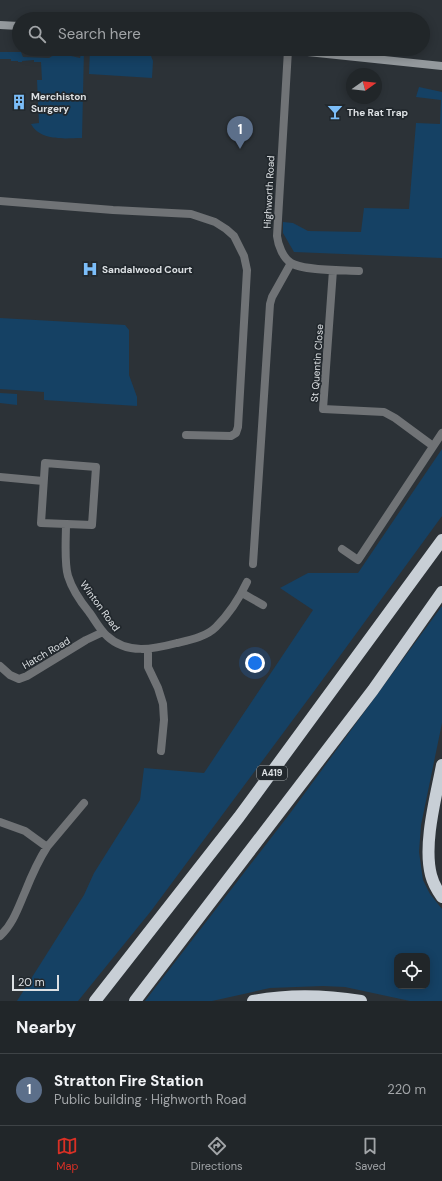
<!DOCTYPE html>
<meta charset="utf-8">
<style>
:root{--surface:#212629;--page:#292e31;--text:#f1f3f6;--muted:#a2a5a8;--line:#3e4346;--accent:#d93025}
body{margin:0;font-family:"DM Sans",sans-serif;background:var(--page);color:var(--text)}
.controls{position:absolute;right:12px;bottom:12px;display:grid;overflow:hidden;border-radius:8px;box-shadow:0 2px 10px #0003}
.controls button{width:36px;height:36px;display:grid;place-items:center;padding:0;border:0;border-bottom:1px solid var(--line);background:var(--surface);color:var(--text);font:20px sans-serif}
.compass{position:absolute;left:346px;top:68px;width:36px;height:36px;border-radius:50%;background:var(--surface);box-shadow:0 2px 10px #0003;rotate:75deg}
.scale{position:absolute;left:12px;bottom:10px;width:47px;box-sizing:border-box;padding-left:4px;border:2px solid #dce0e3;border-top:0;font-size:11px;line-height:14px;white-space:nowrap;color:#dce0e3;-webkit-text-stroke:3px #22282d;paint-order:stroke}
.you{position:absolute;left:255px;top:663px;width:14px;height:14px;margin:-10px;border:3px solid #fff;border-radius:50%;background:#1a73e8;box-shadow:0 0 0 6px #1a73e833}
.badge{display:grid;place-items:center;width:26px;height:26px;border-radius:50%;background:var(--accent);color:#fff;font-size:13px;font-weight:700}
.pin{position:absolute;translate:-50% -33px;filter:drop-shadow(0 1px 2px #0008)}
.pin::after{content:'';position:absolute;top:21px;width:14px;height:12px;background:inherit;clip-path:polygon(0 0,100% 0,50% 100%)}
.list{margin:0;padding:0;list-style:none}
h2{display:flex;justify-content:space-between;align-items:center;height:52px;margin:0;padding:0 16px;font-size:17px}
h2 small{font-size:13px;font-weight:400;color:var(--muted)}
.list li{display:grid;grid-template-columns:26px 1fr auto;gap:12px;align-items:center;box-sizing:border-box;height:72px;padding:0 16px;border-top:1px solid var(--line)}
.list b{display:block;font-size:15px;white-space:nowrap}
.list p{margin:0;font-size:13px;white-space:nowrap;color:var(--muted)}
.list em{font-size:13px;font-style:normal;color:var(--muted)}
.icon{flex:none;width:22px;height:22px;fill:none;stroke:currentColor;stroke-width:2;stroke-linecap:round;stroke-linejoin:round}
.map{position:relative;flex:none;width:442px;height:1001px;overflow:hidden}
.search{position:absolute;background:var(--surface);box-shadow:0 2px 10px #0003;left:12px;right:12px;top:12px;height:44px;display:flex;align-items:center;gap:10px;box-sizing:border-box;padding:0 14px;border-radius:22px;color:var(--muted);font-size:15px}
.sheet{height:124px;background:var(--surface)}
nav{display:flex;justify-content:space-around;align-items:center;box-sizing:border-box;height:56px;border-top:1px solid var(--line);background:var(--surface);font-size:11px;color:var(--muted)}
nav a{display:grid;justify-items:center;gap:2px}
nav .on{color:var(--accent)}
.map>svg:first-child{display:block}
</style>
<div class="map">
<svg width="442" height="1001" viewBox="0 0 442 1001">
<rect width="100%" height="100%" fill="#2c3237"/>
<path fill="#154164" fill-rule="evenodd" d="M82,49H84L82,138C66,138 41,142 31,124L39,123L37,80H42L41,62H34V60L22,61V62H18V61H11V59H0V52H21L23,57L49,58L54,55H67L80,58Z
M90,49H136L146,51L151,56L153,61L152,78L89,74Z
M419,87L442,92V258L294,252L283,233V222L293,223L308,231L361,232L364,208L409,209L416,123L440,124L441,100L416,97Z
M0,318L125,325L129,330V375L137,397V406L44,400V392L0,389Z
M0,393L17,394V405L0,403Z
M442,449V516L315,690L151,911L78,1001H17L84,895L94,873L140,800L144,768L204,773L313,610L280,588L308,573H358Z
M442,606V723L421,825L419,852L423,880L430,894L442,909V1001H410L345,987L323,986L270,988L212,1001H145L291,812ZM397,956H427V986H397Z"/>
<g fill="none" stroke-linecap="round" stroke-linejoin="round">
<path stroke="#707376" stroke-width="8" d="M288,50L277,236C278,245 283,258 291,263C304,271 343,270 359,271
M0,201L113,210L191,214L215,222L226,229L234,236L244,256L247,270L238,427L236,433L231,436L186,435
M333,270L323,409L384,412L395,418L433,446
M45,463L96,467L92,525L41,523Z
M0,477L43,481
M66,524C66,538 64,563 68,576C72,589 80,601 89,612C95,620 100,630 107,636C127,655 154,649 177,643C190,640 206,637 216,627C229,614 239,599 247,582
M342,549L358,560L442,433
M253,564L270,304L272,297L291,263
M242,593L263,605
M148,650V667L158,688L163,704L164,720L161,751
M0,666L10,675L19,679L27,676L86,640L103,632
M0,822L25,831L47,847L84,803
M0,936C13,924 18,908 25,892C31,877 38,861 47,847"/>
<path stroke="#94999d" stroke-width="8" d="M0,25L19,26
M279,49L442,66"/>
<path stroke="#c8cfd6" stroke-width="12" d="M442,765C436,797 423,844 431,875C433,883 437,890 442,897
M95,1001L239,817L442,540
M135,1001L373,690L442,592
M253,1001C289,994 325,995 361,1001"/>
</g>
<defs>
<symbol id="building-bare" viewBox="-9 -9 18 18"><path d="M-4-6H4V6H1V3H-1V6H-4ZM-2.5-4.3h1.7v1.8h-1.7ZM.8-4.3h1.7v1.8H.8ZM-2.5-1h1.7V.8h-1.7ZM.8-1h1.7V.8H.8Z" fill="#7cbef9" stroke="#22282d" stroke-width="2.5" paint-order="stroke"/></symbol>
<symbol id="bar-bare" viewBox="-9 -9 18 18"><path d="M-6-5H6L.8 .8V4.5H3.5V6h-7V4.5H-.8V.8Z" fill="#7cbef9" stroke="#22282d" stroke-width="2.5" paint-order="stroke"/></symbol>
<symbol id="hospital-bare" viewBox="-9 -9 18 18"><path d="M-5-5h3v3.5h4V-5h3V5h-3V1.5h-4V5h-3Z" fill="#7cbef9" stroke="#22282d" stroke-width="2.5" paint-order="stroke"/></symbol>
</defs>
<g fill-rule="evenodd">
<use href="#building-bare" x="8" y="91" width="22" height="22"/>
<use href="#bar-bare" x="324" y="101" width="22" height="22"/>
<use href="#hospital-bare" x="79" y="258" width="22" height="22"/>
</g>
<g text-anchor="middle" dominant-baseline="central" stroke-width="3.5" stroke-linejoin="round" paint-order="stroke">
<rect fill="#22282d" stroke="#a4a9ac" stroke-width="1" x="257" y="766" width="30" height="14" rx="3"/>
<g font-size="9" font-weight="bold" fill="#dce0e3">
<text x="272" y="773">A419</text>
</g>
<g font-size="10" font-weight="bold" fill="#dce0e3" stroke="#22282d" text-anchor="start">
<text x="31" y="96">Merchiston<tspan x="31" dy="12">Surgery</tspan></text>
<text x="347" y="112">The Rat Trap</text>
<text x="102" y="269">Sandalwood Court</text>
</g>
<g font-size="10" fill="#dce0e3" stroke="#22282d">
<text transform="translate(269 192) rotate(-87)">Highworth Road</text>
<text transform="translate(317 363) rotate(-86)">St Quentin Close</text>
<text transform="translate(100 606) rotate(54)">Winton Road</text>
<text transform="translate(46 653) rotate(-30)">Hatch Road</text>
</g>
</g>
</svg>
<div class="controls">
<button><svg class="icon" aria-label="locate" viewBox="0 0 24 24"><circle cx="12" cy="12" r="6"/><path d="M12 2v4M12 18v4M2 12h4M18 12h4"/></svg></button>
</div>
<svg class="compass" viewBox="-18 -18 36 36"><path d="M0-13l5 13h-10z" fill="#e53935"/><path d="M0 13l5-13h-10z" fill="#a2a5a8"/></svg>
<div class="scale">20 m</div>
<div class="you"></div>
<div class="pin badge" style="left:240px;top:149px;background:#5c6f8a">1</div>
<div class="search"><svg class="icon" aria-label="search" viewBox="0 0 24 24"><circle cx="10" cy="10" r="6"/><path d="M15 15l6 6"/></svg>Search here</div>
</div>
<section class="sheet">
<h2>Nearby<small></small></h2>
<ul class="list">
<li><span class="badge" style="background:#5c6f8a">1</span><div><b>Stratton Fire Station</b><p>Public building · Highworth Road</p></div><em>220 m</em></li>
</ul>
</section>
<nav>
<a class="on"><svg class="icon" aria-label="map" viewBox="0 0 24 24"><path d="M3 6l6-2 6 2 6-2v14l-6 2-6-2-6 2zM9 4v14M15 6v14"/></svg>Map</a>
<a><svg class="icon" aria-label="directions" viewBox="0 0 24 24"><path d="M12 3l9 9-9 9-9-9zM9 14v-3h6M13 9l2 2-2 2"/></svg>Directions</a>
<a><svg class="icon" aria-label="saved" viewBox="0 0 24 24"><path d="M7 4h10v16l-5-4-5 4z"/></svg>Saved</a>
</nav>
